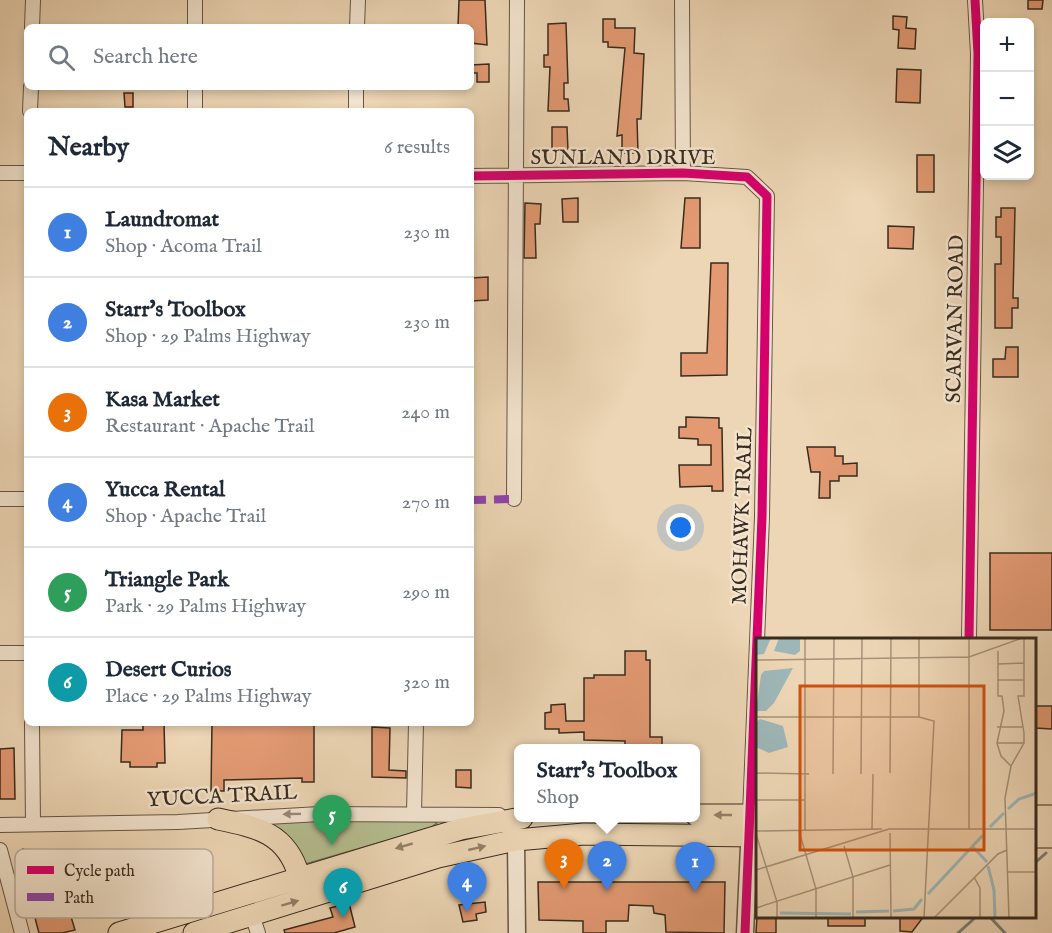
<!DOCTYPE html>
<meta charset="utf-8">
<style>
:root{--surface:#fff;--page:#f6f6f7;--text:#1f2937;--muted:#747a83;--line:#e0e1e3;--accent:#0f766e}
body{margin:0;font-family:"IM FELL English",serif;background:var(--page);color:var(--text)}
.controls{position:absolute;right:18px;top:18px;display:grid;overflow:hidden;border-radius:9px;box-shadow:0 3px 9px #0003}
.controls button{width:54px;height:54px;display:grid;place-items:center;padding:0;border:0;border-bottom:2px solid var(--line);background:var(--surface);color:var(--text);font:30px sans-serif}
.you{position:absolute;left:681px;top:528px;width:21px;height:21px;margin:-15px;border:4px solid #fff;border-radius:50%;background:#1a73e8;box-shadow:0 0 0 9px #1a73e833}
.badge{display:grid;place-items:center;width:39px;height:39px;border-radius:50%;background:var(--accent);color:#fff;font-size:20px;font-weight:700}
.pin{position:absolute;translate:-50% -50px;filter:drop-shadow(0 2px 3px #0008)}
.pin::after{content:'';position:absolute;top:32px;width:21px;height:18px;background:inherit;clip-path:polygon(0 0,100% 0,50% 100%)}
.popup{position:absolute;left:514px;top:744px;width:186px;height:78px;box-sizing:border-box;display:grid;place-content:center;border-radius:9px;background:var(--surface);filter:drop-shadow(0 2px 4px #0005);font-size:20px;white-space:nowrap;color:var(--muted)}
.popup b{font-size:22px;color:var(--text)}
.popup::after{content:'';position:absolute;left:50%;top:100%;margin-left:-12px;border:12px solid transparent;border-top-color:var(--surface)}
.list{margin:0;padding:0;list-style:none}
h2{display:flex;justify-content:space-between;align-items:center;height:78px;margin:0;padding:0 24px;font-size:26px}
h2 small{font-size:20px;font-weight:400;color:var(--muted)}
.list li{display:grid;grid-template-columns:39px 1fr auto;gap:18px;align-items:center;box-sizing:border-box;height:90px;padding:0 24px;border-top:2px solid var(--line)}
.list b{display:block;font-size:22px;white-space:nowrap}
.list p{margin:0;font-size:20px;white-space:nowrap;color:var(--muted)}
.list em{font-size:20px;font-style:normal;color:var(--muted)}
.icon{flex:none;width:33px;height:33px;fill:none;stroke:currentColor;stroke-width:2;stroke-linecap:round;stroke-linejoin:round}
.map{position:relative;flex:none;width:1052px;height:933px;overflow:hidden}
.search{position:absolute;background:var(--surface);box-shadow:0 3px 9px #0003;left:24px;top:24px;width:450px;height:66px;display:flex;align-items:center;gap:15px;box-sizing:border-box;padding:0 21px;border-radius:9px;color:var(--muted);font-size:22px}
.panel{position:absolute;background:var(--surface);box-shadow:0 3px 9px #0003;left:24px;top:108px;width:450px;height:618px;border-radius:9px}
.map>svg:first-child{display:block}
</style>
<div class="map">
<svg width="1052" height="933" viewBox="0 0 1052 933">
<rect width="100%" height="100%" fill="#edd6b5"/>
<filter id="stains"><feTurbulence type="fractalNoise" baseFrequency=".00333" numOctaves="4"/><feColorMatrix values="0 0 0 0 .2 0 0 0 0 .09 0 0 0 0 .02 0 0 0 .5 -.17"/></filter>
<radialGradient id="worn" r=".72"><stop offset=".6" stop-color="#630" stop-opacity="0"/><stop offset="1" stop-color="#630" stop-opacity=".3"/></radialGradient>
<path fill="#b5be90" stroke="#777457" stroke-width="1.5" d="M274,820H431L437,823L430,828L302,865L272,829L271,823Z"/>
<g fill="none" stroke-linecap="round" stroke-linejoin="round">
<path stroke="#757f7a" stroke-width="3" d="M1036,862L1046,853
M989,916L1005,933
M958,933L977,916"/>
</g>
<path fill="#e39a73" stroke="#392b1e" stroke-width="1.5" d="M459,0H485L487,45L471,43V27H458Z
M1028,0H1043L1042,9H1028Z
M893,16L907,17L906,28L916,29L915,49L898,48L899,30L893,29Z
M603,19H615V28H635L634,53L644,54L641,119H637L638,153H622V135L617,136L625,48L608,47V42H603Z
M566,23L568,83H564V99H568L569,111H548L550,67H544V55H548V24Z
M489,64V82H477V73H471V65Z
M897,69L921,70L920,103L896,102Z
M124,93H133V107H125Z
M552,127H567L568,151H552Z
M917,155H934V192H917Z
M578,198V222H563L562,199Z
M685,198H700V248H681Z
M525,203L541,204L540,224H535L536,258H524Z
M1001,208H1015L1013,298H1018V308H1012V328H995V264H1001V237H996V217H1001Z
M888,226L914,227L913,249L888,248Z
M711,263H728L727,375L681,376V353H707Z
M488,277V300L471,301V278Z
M1006,347H1018V377H993V359H1005Z
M686,417L719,418V428H722L723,491H712V486L680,487L679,465H711V445H698V439L679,438V427H686Z
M807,447H835V456H843V464L857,463V476H839V481H830V498H819L820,472H811Z
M990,553H1052V630H990Z
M625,651H646V660H650V737H662V748H625V741L584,740V732L559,733V729H545V713L551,712V705L565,704L566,721H584V678H594V675H625Z
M1035,706H1052V729L1035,728Z
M143,723H164L165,763H157V767H130V762H121L122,730H143Z
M212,723H314V782H302V778L224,780V791H211Z
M372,727L390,728L389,770L406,771V778L372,777Z
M14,748L15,799H0V749Z
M456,770H471V788L456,787Z
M23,849L37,856L32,866L18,859Z
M178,855L183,870L188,869L194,890L173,897L161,861Z
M126,860L132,879L65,897L59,878Z
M538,882H725L724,933L666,932L665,915L654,913L653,906L629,905L628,921H606V933H583V921L539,920Z
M66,900L75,930L62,933H39L35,918L53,914L50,904Z
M485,902L486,912L476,914L477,920L463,922L459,905Z
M349,903L355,927L334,933H285L284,930L333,917L330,908Z
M757,916H776V933H756Z
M828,916H865V926H828Z
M900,916H924L912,932L900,931Z"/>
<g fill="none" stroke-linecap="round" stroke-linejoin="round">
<defs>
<path id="minor" d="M682,0L683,173
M32,27L33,0
M195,27V0
M357,27L358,0
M30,111L31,87
M195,111V87
M356,111V87
M0,173H27
M471,176L683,173L747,177L767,196L762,517L750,815
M0,499H27
M514,499L517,0
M969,639L978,54L975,0
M0,653H27
M32,723L33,824
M414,813L416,723
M0,825L178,822L320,814L499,815
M0,850L22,933
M252,915L258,933"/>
<path id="tertiary" d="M516,840L517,933
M745,933L750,825"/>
<path id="primary" d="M696,815H758
M1036,816H1052
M218,819C257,827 287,833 299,876
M1036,837H1052
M119,933L461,829L522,818
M194,933L438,857L516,840L584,834L758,836"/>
</defs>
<use href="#minor" stroke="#665644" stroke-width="16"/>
<use href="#tertiary" stroke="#665644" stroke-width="19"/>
<use href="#primary" stroke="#392b1e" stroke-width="23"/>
<use href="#minor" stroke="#f3e4cf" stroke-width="14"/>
<use href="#tertiary" stroke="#f3e4cf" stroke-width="16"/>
<use href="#primary" stroke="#edd6b5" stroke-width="21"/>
<path stroke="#8e44ad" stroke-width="8" stroke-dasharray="15 8" stroke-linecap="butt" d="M471,500L514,499"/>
<defs>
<path id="cycleway" d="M471,176L683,173L747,177L767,196L762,517L745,933
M969,639L978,54L975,0"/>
</defs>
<use href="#cycleway" stroke="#f3e4cf" stroke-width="13"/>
<use href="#cycleway" stroke="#d6006c" stroke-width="9"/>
</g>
<defs><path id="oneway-solid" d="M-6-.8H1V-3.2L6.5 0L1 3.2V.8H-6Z" transform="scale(1.5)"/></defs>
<use fill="#968876" href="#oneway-solid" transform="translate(292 814) rotate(179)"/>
<g fill="#93806a">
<use href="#oneway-solid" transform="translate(723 815) rotate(-180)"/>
<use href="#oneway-solid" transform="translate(404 846) rotate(164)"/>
<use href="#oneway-solid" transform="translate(477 848) rotate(-13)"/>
<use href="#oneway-solid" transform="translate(290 903) rotate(-17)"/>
</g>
<g text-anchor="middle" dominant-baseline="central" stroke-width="5" stroke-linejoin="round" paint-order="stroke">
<g font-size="21" fill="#392b1e" stroke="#f3e4cf">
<text x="623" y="158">SUNLAND DRIVE</text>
<text transform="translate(956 319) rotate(-89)">SCARVAN ROAD</text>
<text transform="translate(743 516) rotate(-88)">MOHAWK TRAIL</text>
<text transform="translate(222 797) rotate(-3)">YUCCA TRAIL</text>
</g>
</g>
<g transform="translate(756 638)">
<rect width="280" height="280" fill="#edd6b5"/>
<path d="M15,0L8,16L0,17V0ZM23,0H44V13L39,17L18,13ZM37,30L18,65L10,73H0L5,37L8,33ZM4,81L27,88L32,109L13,115L0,109V84Z" fill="#9db7b8"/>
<path fill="none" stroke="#9db7b8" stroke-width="3" d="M252,171L263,161L281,155M234,189L248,175M216,208L231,224M232,228L238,252L239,280M172,256L227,197M137,273L158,271L166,261M100,274L133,273M24,275L95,276"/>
<path fill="none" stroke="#a59279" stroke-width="1.5" d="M49,0V192M163,0V79M213,0V191M242,13V58H246L248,73L241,105L245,118L255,128M0,22L213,19L266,0M242,26L268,25M241,42H268M0,79H163L178,83L168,280M267,89L262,58H268V0M241,105H268V95L267,89H241M0,135L53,136M134,135L135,0M77,136L78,0M105,136L106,0M0,162H49M116,191L117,136M0,193L126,191M43,193L60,251V280M134,195L135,280M0,196L21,264V280M88,208L97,239V280M0,232L133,191H281M252,234H281M218,239L224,250V280M0,270L134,227M178,280L242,216L251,212M253,280L249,160L255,128L268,105"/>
<path fill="#ce520f" fill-opacity="0.15" stroke="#ce520f" stroke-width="3" d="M44,48H228V212H44Z"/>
<rect width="280" height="280" fill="none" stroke="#392b1e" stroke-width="3"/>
</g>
<rect x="15" y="849" width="198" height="69" rx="9" fill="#f3e4cf" stroke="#bbac9a" stroke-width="1.5"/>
<rect x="27" y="866" width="27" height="8" fill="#d6006c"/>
<rect x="27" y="893" width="27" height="8" fill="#8e44ad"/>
<g font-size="16" fill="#392b1e">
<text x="64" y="876">Cycle path</text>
<text x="64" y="903">Path</text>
</g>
<rect width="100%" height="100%" filter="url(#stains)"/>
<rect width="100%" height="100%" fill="url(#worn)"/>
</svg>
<div class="controls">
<button>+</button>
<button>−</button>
<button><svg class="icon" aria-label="layers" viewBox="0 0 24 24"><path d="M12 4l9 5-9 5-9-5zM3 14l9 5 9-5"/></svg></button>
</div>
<div class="you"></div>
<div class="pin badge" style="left:695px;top:892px;background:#3f7fe0">1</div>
<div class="pin badge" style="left:607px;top:891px;background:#3f7fe0">2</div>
<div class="popup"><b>Starr's Toolbox</b>Shop</div>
<div class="pin badge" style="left:564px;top:889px;background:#e8710a">3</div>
<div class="pin badge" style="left:467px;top:912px;background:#3f7fe0">4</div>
<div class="pin badge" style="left:332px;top:845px;background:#2e9e5b">5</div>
<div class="pin badge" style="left:343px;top:918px;background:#0f9aa8">6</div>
<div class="search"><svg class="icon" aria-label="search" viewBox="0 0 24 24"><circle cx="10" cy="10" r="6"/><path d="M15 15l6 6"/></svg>Search here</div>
<section class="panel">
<h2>Nearby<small>6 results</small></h2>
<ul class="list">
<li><span class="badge" style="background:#3f7fe0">1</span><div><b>Laundromat</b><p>Shop · Acoma Trail</p></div><em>230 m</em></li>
<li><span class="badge" style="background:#3f7fe0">2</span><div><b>Starr's Toolbox</b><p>Shop · 29 Palms Highway</p></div><em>230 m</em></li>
<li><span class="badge" style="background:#e8710a">3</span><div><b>Kasa Market</b><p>Restaurant · Apache Trail</p></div><em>240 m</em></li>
<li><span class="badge" style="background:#3f7fe0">4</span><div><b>Yucca Rental</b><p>Shop · Apache Trail</p></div><em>270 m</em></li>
<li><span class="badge" style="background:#2e9e5b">5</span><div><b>Triangle Park</b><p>Park · 29 Palms Highway</p></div><em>290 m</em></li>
<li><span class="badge" style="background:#0f9aa8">6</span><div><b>Desert Curios</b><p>Place · 29 Palms Highway</p></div><em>320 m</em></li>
</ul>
</section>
</div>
